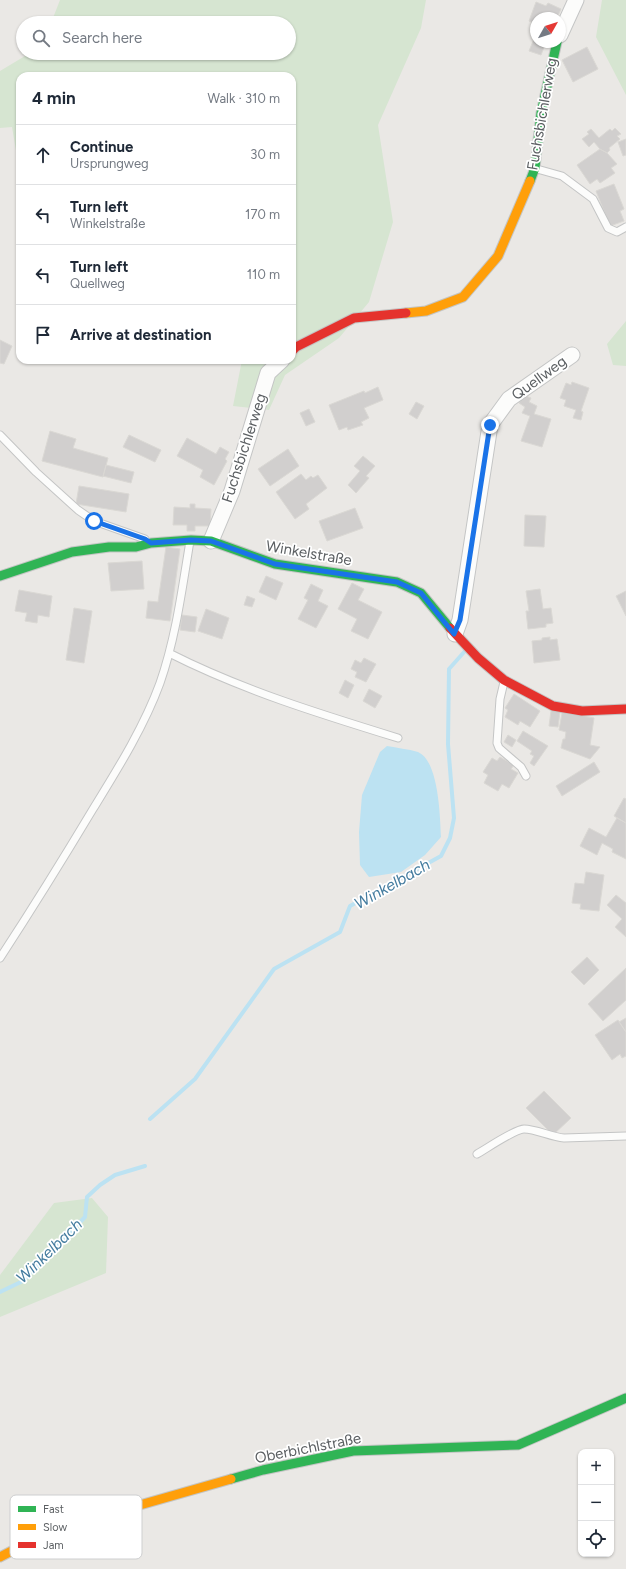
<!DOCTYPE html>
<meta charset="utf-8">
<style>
:root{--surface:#fff;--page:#f6f6f7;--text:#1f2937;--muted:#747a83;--line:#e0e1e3}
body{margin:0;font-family:Figtree,sans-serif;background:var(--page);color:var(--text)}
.controls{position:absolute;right:12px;bottom:12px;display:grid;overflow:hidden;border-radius:8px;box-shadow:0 1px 3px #0004}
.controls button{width:36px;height:36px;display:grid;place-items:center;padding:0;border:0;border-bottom:1px solid var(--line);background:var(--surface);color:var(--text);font:20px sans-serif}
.compass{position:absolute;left:530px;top:12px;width:36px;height:36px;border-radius:50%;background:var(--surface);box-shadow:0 1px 3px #0004;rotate:51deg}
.stop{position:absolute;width:12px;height:12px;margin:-9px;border:3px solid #1a73e8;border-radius:50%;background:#fff}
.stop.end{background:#1a73e8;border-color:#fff;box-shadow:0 1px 4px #0008}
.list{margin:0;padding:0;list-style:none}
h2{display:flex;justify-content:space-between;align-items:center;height:52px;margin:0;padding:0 16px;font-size:17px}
h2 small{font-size:13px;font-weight:400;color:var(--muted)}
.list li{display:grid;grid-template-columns:26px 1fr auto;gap:12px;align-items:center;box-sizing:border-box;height:60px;padding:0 16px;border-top:1px solid var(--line)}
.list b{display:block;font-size:15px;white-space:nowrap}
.list p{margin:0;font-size:13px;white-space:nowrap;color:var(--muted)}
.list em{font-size:13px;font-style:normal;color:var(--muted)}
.icon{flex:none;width:22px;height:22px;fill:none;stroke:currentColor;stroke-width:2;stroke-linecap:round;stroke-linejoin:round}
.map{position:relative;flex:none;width:626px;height:1569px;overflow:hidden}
.search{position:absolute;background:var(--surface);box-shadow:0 1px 3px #0004;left:16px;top:16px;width:280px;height:44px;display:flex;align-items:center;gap:10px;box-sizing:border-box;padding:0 14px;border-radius:22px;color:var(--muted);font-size:15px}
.panel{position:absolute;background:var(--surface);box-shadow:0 1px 3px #0004;left:16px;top:72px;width:280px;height:292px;border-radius:12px}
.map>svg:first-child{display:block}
</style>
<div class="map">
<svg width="626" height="1569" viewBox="0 0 626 1569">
<rect width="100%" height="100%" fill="#eae8e5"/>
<path fill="#d6e5d1" d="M60,0H426L421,28L378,125L393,222L369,302L339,338L285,375L269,410L233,406L242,360H292V76H20V174L12,127L0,128V71L30,53H289V23H51Z
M602,0H626V95L596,37Z
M626,321V366L613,365L607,344Z
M92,1198L108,1217L106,1273L0,1317V1275L54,1203Z"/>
<path fill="#bce2f2" d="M387,746C397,748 408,749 418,752C439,761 440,817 441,837L425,855L401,872L369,877L360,865L359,832L362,795L380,752Z"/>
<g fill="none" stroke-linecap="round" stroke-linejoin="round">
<path stroke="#bce2f2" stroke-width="4" d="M150,1119L195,1079L274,969L340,932L350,906L441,856L450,838L454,818L448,744L449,669L465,651
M0,1292L23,1281L85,1217L87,1197L100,1185L115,1175L145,1166"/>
</g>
<path fill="#d1cfce" stroke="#dad8d4" d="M536,2L546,6L548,3L561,9L557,18H536V24L529,21Z
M536,34V42H546L541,55L529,51Z
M587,47L598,69L573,82L562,60Z
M615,128L621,134L617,136L620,139L609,148L610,150L607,153L600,149L594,142L589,147L582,139L589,134L587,132L591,129L599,138L610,129L612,131Z
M626,139V155L623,156L618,142Z
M600,149L607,153L617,164L611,168L615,173L600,183L597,179L590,184L577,165Z
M614,184L624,209L620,211L624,221L610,226L596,191Z
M0,340L12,346L4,364L0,363Z
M572,382L589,388L581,411L583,412L581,420L573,418L576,410L564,406L566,400L560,398L566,383L571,385Z
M378,387L383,400L364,408L369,418L361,422L363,425L348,430L347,427L339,430L329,405L364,391L365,393Z
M524,395L531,398L529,402L537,406L534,414L551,419L542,447L521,441L530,416L522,413L525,407L519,403Z
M416,402L424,406L417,419L409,414Z
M309,409L315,422L306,426L300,413Z
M50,431L76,439L73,448L108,458L103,477L42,461Z
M129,435L161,450L155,462L123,447Z
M187,438L216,454L220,447L229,452L225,459L227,461L214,485L200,477L203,470L177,456Z
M288,449L299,466L270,486L258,469Z
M363,456L375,466L366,476L369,478L356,493L348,485L360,471L354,466Z
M106,465L134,472L131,483L103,476Z
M301,474L306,480L311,476L313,478L318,475L327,488L306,504L309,509L295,519L276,492Z
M79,486L129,494L126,512L76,504Z
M190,504H195V508L211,509L210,526H195V531H187V525H173L174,507L190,508Z
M355,508L363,528L327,541L319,521Z
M525,515L546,516L544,547L524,546Z
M166,547L180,549L170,621L146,618L148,601L158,602Z
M142,561L144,589L111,591L108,563Z
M266,576L283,583L276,600L259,592Z
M352,583L364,589L358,600L382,612L368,639L351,631L357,619L338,609Z
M311,584L323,590L318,601L328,606L316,628L298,619L308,600L304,598Z
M540,589L543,609L551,608L553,623L546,624V627L528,629L526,611H529L526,591Z
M19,590L52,596L49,617L38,615L37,623L25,621L27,613L15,611Z
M626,591V616L616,596Z
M247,596L255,599L252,607L244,605Z
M74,608L92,611L84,663L66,660Z
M206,609L229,618L222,639L198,631Z
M182,615L197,617L195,632L180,630Z
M550,637V640L557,639L560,660L534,663L532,641L542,640V638Z
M364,658L376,664L366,682L355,677L357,672L351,669L355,660L361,663Z
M345,680L354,685L348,698L339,693Z
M369,689L382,696L375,708L363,701Z
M514,694L540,711L530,727L520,721L518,725L505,717L508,710L505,708Z
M551,711L560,712L558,727L549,726Z
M562,713L594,718L590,745L600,747L590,759L561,748L563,739H565L566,732L559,730Z
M523,731L548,746L534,766L530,763L534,756L530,754L532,751L517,741Z
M508,735L516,740L512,747L504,742Z
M500,757L514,765L511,769L518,773L509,788L502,784L498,791L484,783L488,775L483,772L492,758L497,761Z
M594,762L600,772L562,796L556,786Z
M624,798L626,799V823L614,816Z
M617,818L626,823V859L612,852L613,849L602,843L597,855L580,846L589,828L606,837Z
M586,872L604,875L599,911L580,909L581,904L572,903L575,883L584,884Z
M616,895L626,903V937L615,927L622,919L607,905Z
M587,957L599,970L584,985L571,972Z
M626,968V1000L603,1021L588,1004Z
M626,1018V1032L619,1022Z
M618,1020L626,1032V1056L622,1058L620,1054L612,1060L595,1035Z
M544,1091L571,1118L553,1135L526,1108Z"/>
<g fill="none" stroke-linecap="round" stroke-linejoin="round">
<defs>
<path id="lane" d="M537,169L562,176L593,199L608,228L617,232L626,227
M0,435L36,472L78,510L94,521L145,539
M169,653C242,690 320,714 398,738
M504,682L500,699L497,743L499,748L521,767L526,776
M0,958C32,909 63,859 93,809C117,770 144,727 160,683C176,637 182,589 190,541
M477,1154C486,1149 515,1129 524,1129C536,1129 551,1137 564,1138L626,1136"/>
<path id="street" d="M560,35L576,0
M211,541L232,491L268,373L282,360
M455,634L460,620L490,425L509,399L572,355"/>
<path id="fast" d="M530,181L535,168L541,113L557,42
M0,576L72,552L109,547H136L151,543L191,540L211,541L275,564L397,582L421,593L450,628
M231,1479L263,1470L353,1451L518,1445L626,1398"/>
<path id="slow" d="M406,313L426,311L463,297L498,256L530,181
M0,1557L52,1530L231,1479"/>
<path id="jam" d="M292,351L296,347L354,318L406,313
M450,628L478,658L504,680L553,706L582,711L626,709"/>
</defs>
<use href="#lane" stroke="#c4c5c5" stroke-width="9"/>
<use href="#street" stroke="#c4c5c5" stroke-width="17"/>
<use href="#fast" stroke="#c4c5c4" stroke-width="11"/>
<use href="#slow" stroke="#c4c5c4" stroke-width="11"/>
<use href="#jam" stroke="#c4c5c4" stroke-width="11"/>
<use href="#lane" stroke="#fcfcfb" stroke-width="7"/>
<use href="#street" stroke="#fcfcfb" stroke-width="15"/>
<use href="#fast" stroke="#30b455" stroke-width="9"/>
<use href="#slow" stroke="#ff9f0a" stroke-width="9"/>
<use href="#jam" stroke="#e5322d" stroke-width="9"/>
</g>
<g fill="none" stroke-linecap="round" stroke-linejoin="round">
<path stroke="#1a73e8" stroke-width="5" d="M94,521L145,539L151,543L191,540L211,541L275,564L397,582L421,593L454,634L460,620L490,425"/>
</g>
<g text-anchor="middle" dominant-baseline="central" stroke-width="3.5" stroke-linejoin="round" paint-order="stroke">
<g font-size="15" fill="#5b5f62" stroke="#fff">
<text transform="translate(542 114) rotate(-80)">Fuchsbichlerweg</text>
<text transform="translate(539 378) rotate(-36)">Quellweg</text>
<text transform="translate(244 448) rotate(-72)">Fuchsbichlerweg</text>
<text transform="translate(309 553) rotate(10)">Winkelstraße</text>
<text transform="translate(308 1448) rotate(-11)">Oberbichlstraße</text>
</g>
<g font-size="16" font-style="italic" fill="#447c9f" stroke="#fff">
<text transform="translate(392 884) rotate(-30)">Winkelbach</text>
<text transform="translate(49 1251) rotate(-44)">Winkelbach</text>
</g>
</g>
<rect x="10" y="1495" width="132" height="64" rx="6" fill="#fff" stroke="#cecfd0" stroke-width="1"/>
<rect x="18" y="1506" width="18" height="6" fill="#30b455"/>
<rect x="18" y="1524" width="18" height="6" fill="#ff9f0a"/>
<rect x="18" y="1542" width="18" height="6" fill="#e5322d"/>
<g font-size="11" fill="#5b5f62">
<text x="43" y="1513">Fast</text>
<text x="43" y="1531">Slow</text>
<text x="43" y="1549">Jam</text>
</g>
</svg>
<div class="controls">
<button>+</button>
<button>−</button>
<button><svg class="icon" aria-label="locate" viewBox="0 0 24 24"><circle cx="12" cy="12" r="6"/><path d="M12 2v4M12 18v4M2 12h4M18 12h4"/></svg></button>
</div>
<svg class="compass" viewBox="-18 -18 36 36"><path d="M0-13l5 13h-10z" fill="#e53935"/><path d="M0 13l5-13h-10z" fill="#747a83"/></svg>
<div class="stop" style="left:94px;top:521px"></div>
<div class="stop end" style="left:490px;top:425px"></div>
<div class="search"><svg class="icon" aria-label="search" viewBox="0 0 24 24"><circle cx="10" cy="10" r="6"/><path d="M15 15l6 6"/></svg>Search here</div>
<section class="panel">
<h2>4 min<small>Walk · 310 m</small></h2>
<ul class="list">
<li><svg class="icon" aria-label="ahead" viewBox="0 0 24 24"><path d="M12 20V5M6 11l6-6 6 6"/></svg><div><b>Continue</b><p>Ursprungweg</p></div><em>30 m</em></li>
<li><svg class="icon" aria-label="left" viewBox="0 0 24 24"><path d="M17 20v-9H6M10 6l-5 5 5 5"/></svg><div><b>Turn left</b><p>Winkelstraße</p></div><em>170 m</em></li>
<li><svg class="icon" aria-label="left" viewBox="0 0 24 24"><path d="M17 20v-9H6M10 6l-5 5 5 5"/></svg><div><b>Turn left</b><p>Quellweg</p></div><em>110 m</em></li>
<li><svg class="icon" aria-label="arrive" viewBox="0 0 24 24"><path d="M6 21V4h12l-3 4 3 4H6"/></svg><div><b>Arrive at destination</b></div></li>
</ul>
</section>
</div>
